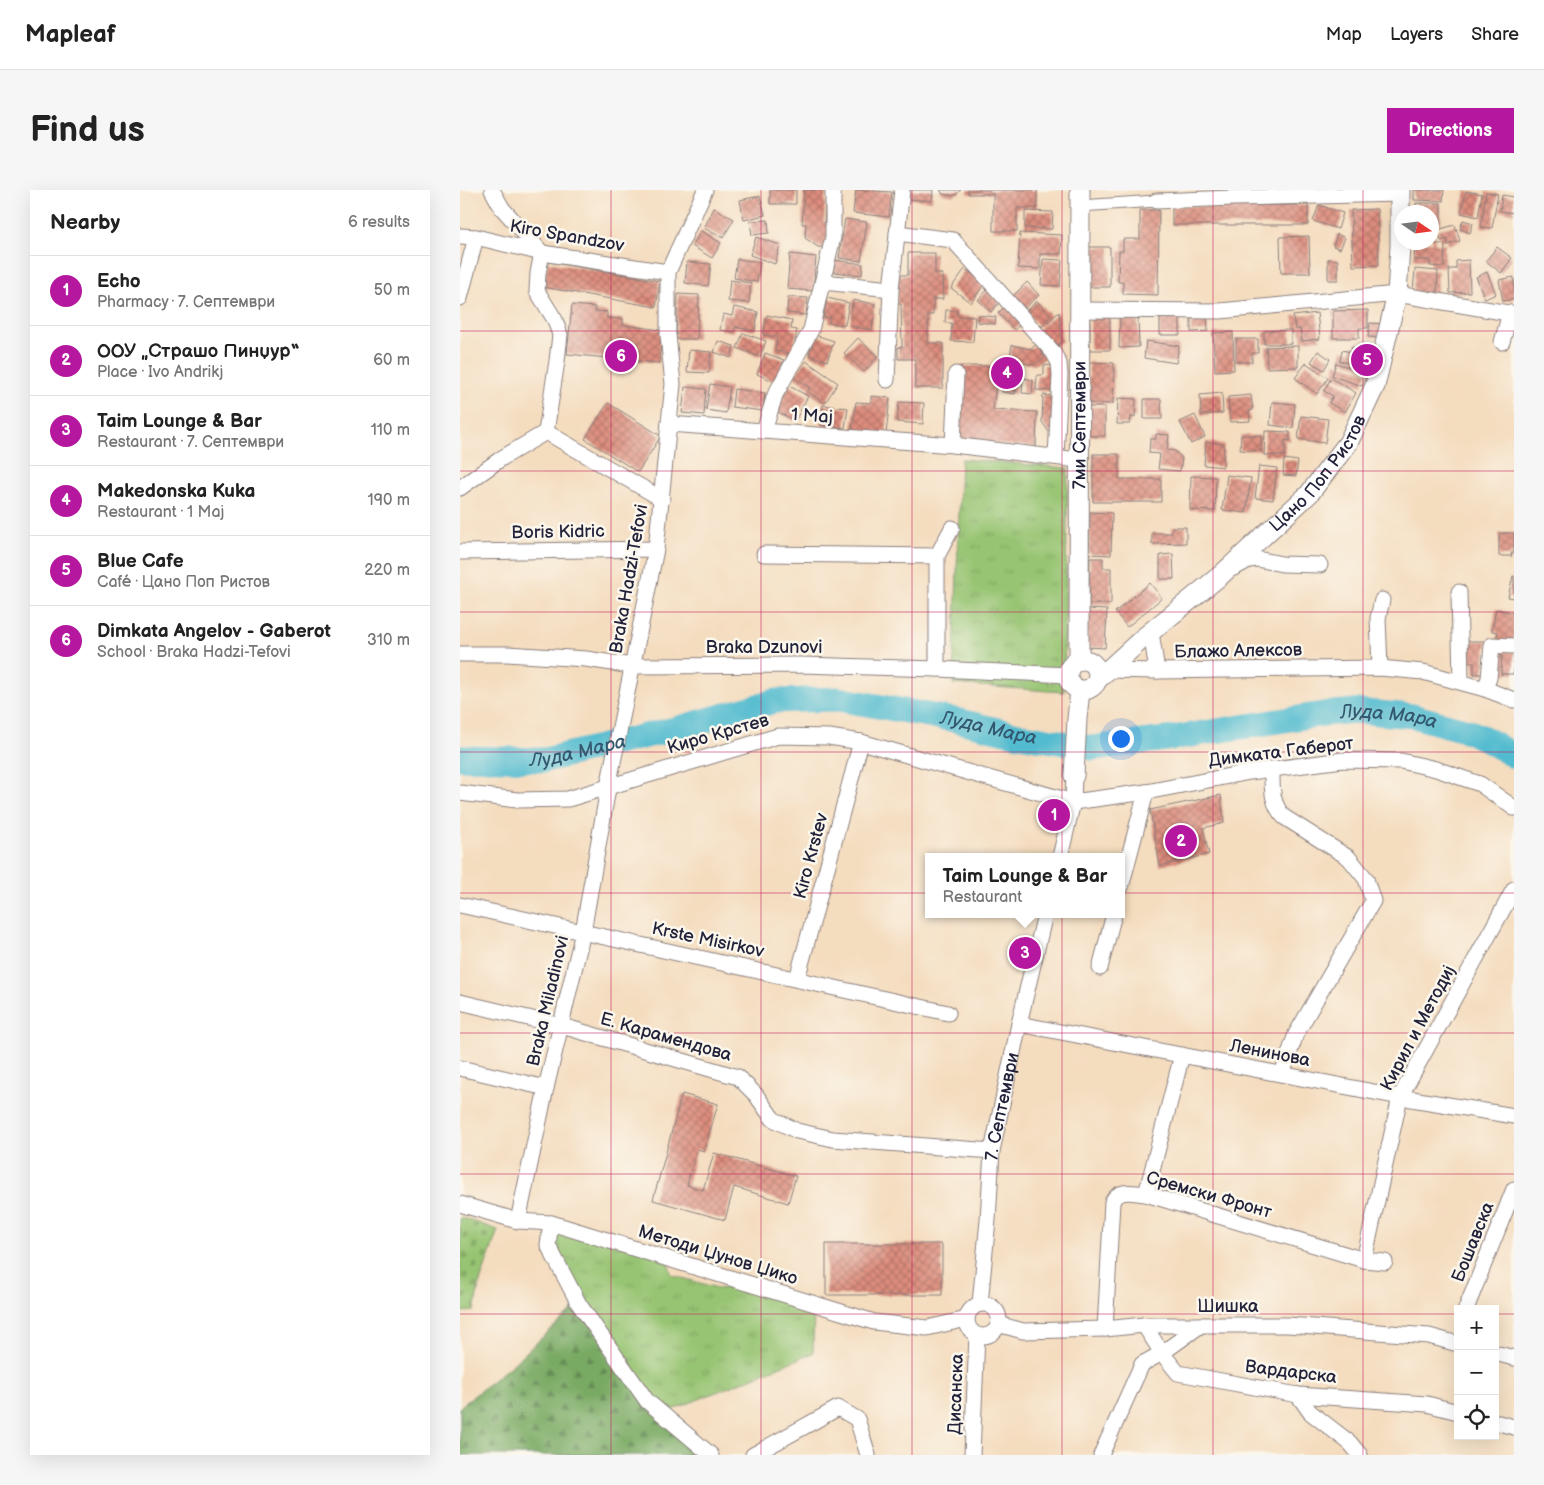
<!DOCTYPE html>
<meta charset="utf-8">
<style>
:root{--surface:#fff;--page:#f6f6f6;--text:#222;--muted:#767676;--line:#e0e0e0;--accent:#b5179e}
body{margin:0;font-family:"Balsamiq Sans",sans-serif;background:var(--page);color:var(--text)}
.controls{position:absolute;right:15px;bottom:15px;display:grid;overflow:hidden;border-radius:0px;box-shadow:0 5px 20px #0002}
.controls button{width:45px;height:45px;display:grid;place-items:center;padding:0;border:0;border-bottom:1px solid var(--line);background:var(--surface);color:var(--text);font:25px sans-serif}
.compass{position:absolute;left:934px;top:15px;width:45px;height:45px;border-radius:50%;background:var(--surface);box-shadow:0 5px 20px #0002;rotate:103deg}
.you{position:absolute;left:660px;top:548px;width:18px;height:18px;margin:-12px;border:4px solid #fff;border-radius:50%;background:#1a73e8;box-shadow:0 0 0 8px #1a73e833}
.badge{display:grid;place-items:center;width:32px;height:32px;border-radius:50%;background:var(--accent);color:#fff;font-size:16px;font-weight:700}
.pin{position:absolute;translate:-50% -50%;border:2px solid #fff;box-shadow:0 1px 5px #0006}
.popup{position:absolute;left:465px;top:663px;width:200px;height:65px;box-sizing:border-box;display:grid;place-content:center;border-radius:0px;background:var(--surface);filter:drop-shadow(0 1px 4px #0005);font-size:16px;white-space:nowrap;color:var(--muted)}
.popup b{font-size:19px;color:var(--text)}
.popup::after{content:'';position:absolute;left:50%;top:100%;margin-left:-10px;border:10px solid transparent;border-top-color:var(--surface)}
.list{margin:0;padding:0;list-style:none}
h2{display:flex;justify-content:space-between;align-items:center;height:65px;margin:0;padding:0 20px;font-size:21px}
h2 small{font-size:16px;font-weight:400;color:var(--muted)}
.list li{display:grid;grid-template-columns:32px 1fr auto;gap:15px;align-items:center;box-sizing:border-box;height:70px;padding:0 20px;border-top:1px solid var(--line)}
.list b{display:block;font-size:19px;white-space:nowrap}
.list p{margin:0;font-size:16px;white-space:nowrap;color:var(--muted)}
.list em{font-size:16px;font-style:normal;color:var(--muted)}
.icon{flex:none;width:28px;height:28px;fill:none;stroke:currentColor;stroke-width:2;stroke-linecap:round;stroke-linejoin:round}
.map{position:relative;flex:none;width:1054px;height:1265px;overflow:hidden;border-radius:0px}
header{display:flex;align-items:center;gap:30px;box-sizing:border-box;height:70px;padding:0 25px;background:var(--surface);border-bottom:1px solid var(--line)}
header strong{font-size:24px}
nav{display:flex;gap:28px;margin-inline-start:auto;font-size:18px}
.intro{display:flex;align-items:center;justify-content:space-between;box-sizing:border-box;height:120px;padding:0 30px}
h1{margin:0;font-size:35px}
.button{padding:12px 22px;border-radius:0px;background:var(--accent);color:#fff;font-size:18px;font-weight:700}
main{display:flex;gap:30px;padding:0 30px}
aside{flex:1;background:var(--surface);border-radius:0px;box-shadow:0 5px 20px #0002}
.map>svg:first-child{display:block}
</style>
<header>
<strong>Mapleaf</strong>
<nav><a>Map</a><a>Layers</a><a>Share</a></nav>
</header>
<div class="intro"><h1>Find us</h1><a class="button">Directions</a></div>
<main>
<aside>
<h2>Nearby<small>6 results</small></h2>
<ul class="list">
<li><span class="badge">1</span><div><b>Echo</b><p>Pharmacy · 7. Септември</p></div><em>50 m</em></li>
<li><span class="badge">2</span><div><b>ООУ „Страшо Пинџур“</b><p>Place · Ivo Andrikj</p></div><em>60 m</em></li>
<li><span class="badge">3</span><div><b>Taim Lounge &amp; Bar</b><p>Restaurant · 7. Септември</p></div><em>110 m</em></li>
<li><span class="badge">4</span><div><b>Makedonska Kuka</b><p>Restaurant · 1 Maj</p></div><em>190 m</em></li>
<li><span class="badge">5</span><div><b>Blue Cafe</b><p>Café · Цано Поп Ристов</p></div><em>220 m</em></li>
<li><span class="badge">6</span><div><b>Dimkata Angelov - Gaberot</b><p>School · Braka Hadzi-Tefovi</p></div><em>310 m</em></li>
</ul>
</aside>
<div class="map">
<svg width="1054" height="1265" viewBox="0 0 1054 1265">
<defs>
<pattern id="grass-tufts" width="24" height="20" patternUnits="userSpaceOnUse" patternTransform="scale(1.25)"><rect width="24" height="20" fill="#97c472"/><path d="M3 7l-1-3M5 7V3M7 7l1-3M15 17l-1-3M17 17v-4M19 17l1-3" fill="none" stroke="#82a864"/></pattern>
<pattern id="forest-firs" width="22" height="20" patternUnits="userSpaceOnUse" patternTransform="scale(1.25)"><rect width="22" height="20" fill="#79aa64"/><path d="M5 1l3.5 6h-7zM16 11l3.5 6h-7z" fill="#638a54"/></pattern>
<pattern id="cemetery-stones" width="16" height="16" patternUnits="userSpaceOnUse" patternTransform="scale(1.25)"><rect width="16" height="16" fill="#97c472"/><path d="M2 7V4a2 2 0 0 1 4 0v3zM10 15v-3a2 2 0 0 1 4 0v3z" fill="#82a864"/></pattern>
<pattern id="building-cross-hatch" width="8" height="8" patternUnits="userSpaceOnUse" patternTransform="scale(1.25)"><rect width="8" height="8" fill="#dd8d7d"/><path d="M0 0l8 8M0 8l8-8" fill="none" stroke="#b37368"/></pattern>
</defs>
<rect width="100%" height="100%" fill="#fbf7ec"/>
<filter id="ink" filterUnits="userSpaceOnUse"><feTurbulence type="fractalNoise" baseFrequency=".02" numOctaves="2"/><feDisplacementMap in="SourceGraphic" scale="10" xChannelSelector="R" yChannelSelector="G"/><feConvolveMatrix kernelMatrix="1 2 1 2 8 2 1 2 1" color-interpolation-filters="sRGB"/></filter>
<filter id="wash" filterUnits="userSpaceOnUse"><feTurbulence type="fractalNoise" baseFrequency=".0096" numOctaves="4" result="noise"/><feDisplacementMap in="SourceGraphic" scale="20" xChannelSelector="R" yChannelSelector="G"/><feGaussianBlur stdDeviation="1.12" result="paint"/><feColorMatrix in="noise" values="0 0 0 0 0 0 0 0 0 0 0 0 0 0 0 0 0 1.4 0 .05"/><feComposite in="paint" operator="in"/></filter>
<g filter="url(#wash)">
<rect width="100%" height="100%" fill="#f4dcbe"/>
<path fill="url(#grass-tufts)" stroke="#5c7356" d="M501,269L608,278L604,502L493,494Z
M91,1033L207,1069L212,1085L261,1099L278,1091L354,1114L353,1163L202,1224L88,1055Z"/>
<path fill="url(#forest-firs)" stroke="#4e6650" d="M119,1114L187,1211L251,1265H0V1217L53,1174Z"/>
<path fill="url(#cemetery-stones)" stroke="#5c7356" d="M0,1027L38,1040L19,1095L14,1121L0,1122Z"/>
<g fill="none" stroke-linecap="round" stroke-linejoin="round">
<path stroke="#52bbcf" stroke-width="25" id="s1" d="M0,568L85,570L219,538L315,511L378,509L495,530L554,544L632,558L706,549L863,524L895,521L953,526L1008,541L1026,549L1054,566"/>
</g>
<g id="blocks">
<path fill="url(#building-cross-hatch)" d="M310,0H336V14H310Z
M344,0H366L364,33H368L367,57H358L345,48L346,34H342Z
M396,0L432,2L429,27L393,23Z
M446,0H473L472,11L446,9Z
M480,0H501L497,4L492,6L483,4Z
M508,0H577V18H557V41H533V4H508Z
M954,0H984L983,11L954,10Z
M1006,1L1022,4L1018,27L1001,23Z
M1026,2L1038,4L1032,38L1021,37Z
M1042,5L1054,7V23L1040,21Z
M300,6L305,25L284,30L280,10Z
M956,13H981V34H972V22H956Z
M848,15V35H712V16Z
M859,15L883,23L878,39L853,31Z
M254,18L274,29L263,48L244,38Z
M917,19L919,75L893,76L891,20Z
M680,20H699L698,105L663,104V92H658L659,61H663V49H680Z
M565,21L593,22L592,39L565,38Z
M385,29L407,32L401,71L379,68Z
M308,30L309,43L292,45L290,31Z
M1003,30L1013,33L1010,43L1000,39Z
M995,35L1000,51L988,55L987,49L981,51L977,40Z
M241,41L261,53L252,68L232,56Z
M560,43L602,45L601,64H580V79L558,78Z
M877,44L885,48L880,59L873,56Z
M972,45H975V54H985L984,77L970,76V70H954L955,52H972Z
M849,46L850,83H821L820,47Z
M296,47L320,55L315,74L290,65Z
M629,57H650V97H629Z
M1037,57L1052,68L1041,83L1026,71Z
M448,63H475V84H482L483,109H473V125H468V153H483V198H455V169H438V157H442L441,114H437V85H448Z
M330,64L356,67L353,101L327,99Z
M277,69L300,72L297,92L274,88Z
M583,69L602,70L600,96L581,95Z
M868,69L878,70V90H868Z
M375,70L403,74L402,85L373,82Z
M1009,70L1010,102L990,103L989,79H996V71Z
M88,72L200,91L196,117L83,97Z
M227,72L251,74L248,96L225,93Z
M505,79L525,93L511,113L491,98Z
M955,79L978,81L977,104L953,102Z
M1027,82L1036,104L1025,109L1016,87Z
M1054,87V109L1043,111L1039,90Z
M270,90L291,93L289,113L268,111Z
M567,92L579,105L565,118L553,106Z
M529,98L542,110L531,122L518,110Z
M218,104L239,105L237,149H216Z
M328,107L348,108L346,125L327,123Z
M367,108L389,113L385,135L369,133L370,128L363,127Z
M393,110L415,114L412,140L390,136Z
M577,111L591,126L580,137L565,122Z
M112,115L135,117V121L147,122V128L163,129V135L202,140L199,173L107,164Z
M546,116L562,133L554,140L538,123Z
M274,117L298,122L295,141L275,137L274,142L260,140L263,124L272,126Z
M486,120L497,121V126L515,127L513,152L491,151L492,133H485Z
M908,120V138H899V148H873V121Z
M599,122L602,151L594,158L578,140Z
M857,123L860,149L842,151L840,139H835L833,126Z
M630,124H650V160H630Z
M720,124V145H700V125Z
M747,124L748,141L731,142V125Z
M307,125L332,130L331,139L337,140L333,164L315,161L317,147L303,145Z
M518,125L536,127L535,134L517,132Z
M660,125L678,126L679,157L659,158Z
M910,133L926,134L925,148L908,147Z
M831,140V154H804V141Z
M773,142L774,180L755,181L753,143Z
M283,143L306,151L300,167L277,158Z
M355,145L374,151L367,171L349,165Z
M398,148L418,167L404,182L384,163Z
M776,149H798V163H792V172H776Z
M258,151L274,156L271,168L254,162Z
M686,151L719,156L716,173L684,168Z
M577,154L585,168L574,175L558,172L557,179L548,177L552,155L570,159Z
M838,156V177L807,178L806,157Z
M892,157L914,163L910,178L880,171L882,160L891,162Z
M229,160L251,162L249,183L227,182Z
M858,161L870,169L864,180L851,172Z
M305,163L324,170L315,192L297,184Z
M346,171L378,193L365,213L347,201L350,198L334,187Z
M629,172L654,173L653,214L628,213Z
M846,173L868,188L857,204L835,188Z
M876,173L907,183L902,196L872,186Z
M584,175L595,176L594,201L576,200L577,185H584Z
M500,176H538L533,220L577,222L576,257L500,251Z
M545,183L558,185L555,204L542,202Z
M563,188L573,190L572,204L562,203Z
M871,188L896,203L885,222L869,213L873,206L864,201Z
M250,194L270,197L266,223L246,220Z
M329,196L348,206L335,231L316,221Z
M225,197L246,199L244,225L222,223Z
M274,199L305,203L303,221L272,217Z
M762,203L763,223L741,225L740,205Z
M583,205L596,206L594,242H589L582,232Z
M791,205L793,220L789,221L790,231L770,232L768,207Z
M411,206L430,208L426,244L392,241L396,212L411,213Z
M658,208L676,209L675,227H671L670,234H657Z
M684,209H701L702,229H684Z
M439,212L464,213L463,234L437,232Z
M812,212L835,214L833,238L810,235Z
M148,213L201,246L178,282L125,249Z
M363,215L388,218L385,238L361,235Z
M626,217H645V246H626Z
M735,225L745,247L731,254L720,232Z
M841,226L868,229L865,253L838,249Z
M805,241L830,242V251L825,250V266L804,265Z
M696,244L709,245L707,260L715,261L722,268L720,281L698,279L700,264L689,263L690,249H696Z
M781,245L801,246V261L780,260Z
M746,252L764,254L763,277L744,275Z
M633,264H659V289H701V312H633Z
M824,269L838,271L836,286L823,285Z
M799,276L817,278L813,310L795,308Z
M767,285L791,288L786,323L762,320Z
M731,286L756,287L755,321L730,320Z
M630,322L652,323L651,365L629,364Z
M712,337H726V353L692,354V343H712Z
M1039,343H1054V363H1051L1052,366H1039Z
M713,364L714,389H700V365Z
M630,368H643V378H651V414H629Z
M1053,386H1054V408L1048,407Z
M690,393L702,408L667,437L655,422Z
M628,419L647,420L645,458L627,457Z
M1036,419L1054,423V445L1052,453L1036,450L1038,442L1032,441Z
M1006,451H1027L1023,484H1014V472H1005Z
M1042,461L1054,462V484H1041Z
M761,605L764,633L743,638L749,664L700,676L690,620Z
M222,904L258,914L244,961L237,959L227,995L243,1000L254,963L336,986L328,1013L274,997L265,1030L193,1010Z
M366,1054H482V1105H366Z"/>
</g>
</g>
<g filter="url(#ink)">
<use href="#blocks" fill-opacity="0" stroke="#8b7f7c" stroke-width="1"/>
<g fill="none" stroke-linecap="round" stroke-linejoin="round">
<defs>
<path id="pedestrian" d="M620,16L696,11"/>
<g id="minor">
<path d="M32,0L42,18L82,63L78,83L77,101L95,130L100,145L97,171L86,242"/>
<path d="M696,11L774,8L940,4"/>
<path d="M437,43L493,50L593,162L599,173L600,185L596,267"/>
<path d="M0,46L16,47L82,63L208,82"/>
<path d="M363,92L431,99"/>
<path d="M0,108L16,47"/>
<path d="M619,120L760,121L937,104L1054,124"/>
<path d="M1042,152L1050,123"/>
<path d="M427,190L431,99L442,0"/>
<path d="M209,234L493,255L618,270"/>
<path d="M304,241L315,205L351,140L373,47V0"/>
<path d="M86,242L202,309"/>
<path d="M493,255L496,184"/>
<path d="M0,298L42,268L86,242"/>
<path d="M0,362L196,359"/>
<path d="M304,364L477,366"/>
<path d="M774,378L789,370L797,369L822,374L860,375"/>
<path d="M999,402L1001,491"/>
<path d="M691,442L697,481"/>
<path d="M0,464H47L126,469L172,476L341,475L477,479L608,485"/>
<path d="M637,477L648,480L697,481L920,478L963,482L1025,499L1054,510"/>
<path d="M920,478L918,428L922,410"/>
<path d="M477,479V366L492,338"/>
<path d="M1025,499L1029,488L1032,455L1054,456"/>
<path d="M812,579C812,598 811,613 824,627L889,668L906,689L913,711L836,844L822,884"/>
<path d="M0,603L57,610L108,609L318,546L369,547L401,552L613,612L686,602L790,582L883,570L941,571L976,579L1020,594L1054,618"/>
<path d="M600,667L613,612L614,586"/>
<path d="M661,697L686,602"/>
<path d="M0,715L488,823"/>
<path d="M640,778L654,724"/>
<path d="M337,789L401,552"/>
<path d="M0,812L102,836L278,887L296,905L313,929L337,941L373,949L532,961"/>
<path d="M559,834L940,907L1054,926"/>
<path d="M0,878L86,898"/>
<path d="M686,1004L722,865"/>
<path d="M0,1014L58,1031L91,1033L414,1132L467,1138L507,1129"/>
<path d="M58,1031L86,898L123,742L150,587L196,359L213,194L208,145V82L245,0"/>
<path d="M91,1033L88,1055L119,1114L187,1211L251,1265"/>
<path d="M925,1072L904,1070L940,907L1054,699"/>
<path id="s2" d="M520,1114L528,1030L532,961L559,834L585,724"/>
<circle cx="523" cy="1130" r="16"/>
<path d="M1006,1119L1054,999"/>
<path d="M538,1134L563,1141L645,1139L684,1135H828L969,1146L998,1154"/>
<path d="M684,1135L702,1163L718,1183L838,1205L967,1214L998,1222"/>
<path d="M645,1139L652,1012C659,998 673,1003 686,1004L904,1070"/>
<path d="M1035,1163L1054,1168"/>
<path d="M838,1205L850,1222L890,1253L900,1265"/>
<path d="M1035,1232L1054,1237"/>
<path d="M293,1265L378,1218L397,1229L408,1265"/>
<path d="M512,1265L517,1145"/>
<path d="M641,1265L682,1174L702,1163L741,1135"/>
</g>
<g id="tertiary">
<path id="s3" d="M619,470L620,0"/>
<circle cx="623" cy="485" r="15"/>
<path id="s4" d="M637,490L682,449L761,385L849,304L888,253L915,196L937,104L940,56V0"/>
<path d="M614,586L617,529L620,500"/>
</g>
</defs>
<use href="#pedestrian" stroke="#8b7f7c" stroke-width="13"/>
<use href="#minor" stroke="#8b7f7c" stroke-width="17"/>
<use href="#tertiary" stroke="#8b7f7c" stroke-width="21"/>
<use href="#pedestrian" stroke="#fff" stroke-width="11"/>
<use href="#minor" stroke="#fff" stroke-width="15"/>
<use href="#tertiary" stroke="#fff" stroke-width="19"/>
</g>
</g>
<path fill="none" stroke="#c2185b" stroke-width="1" stroke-opacity="0.55" d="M151,0V1265M301,0V1265M452,0V1265M602,0V1265M753,0V1265M903,0V1265M0,141H1054M0,281H1054M0,422H1054M0,562H1054M0,703H1054M0,843H1054M0,984H1054M0,1124H998M1035,1124H1054"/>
<g text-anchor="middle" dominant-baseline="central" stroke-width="5" stroke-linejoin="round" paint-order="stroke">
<g font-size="18" fill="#22223b" stroke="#fbf7ec">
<text transform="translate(107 46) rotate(10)">Kiro Spandzov</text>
<text transform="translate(352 226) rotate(4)">1 Maj</text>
<text stroke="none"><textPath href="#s3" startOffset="235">7ми Септември</textPath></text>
<text stroke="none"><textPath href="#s4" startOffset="304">Цано Поп Ристов</textPath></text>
<text transform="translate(98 342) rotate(-1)">Boris Kidric</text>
<text transform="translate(169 389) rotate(-80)">Braka Hadzi-Tefovi</text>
<text x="304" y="457">Braka Dzunovi</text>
<text transform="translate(778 461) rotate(-1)">Блажо Алексов</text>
<text transform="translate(258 544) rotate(-16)">Киро Крстев</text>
<text transform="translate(821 562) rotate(-7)">Димката Габерот</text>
<text transform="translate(351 666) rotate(-75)">Kiro Krstev</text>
<text transform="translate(248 750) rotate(12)">Krste Misirkov</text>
<text transform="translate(88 811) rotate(-77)">Braka Miladinovi</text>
<text transform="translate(958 838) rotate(-62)">Кирил и Методиј</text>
<text transform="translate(206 847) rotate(16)">Е. Карамендова</text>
<text transform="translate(810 863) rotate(11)">Ленинова</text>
<text stroke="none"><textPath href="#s2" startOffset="199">7. Септември</textPath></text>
<text transform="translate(749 1005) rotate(16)">Сремски Фронт</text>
<text transform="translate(1013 1052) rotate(-68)">Бошавска</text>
<text transform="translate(258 1065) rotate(17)">Методи Џунов Џико</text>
<text x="768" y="1116">Шишка</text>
<text transform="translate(831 1182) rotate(7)">Вардарска</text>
<text transform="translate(496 1204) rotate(-88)">Дисанска</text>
</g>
<g font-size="19" font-style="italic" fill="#33586f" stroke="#fbf7ec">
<text stroke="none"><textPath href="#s1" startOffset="944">Луда Мара</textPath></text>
<text stroke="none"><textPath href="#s1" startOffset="539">Луда Мара</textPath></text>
<text stroke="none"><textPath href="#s1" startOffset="119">Луда Мара</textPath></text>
</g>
</g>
</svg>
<div class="controls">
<button>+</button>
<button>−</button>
<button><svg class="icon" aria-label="locate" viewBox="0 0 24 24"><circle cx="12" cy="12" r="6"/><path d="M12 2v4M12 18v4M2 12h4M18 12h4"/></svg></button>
</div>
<svg class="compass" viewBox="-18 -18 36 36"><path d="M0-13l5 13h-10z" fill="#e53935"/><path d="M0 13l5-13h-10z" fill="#767676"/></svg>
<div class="you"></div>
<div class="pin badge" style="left:594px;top:625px">1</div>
<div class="pin badge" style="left:721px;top:651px">2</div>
<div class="pin badge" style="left:565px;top:763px">3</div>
<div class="popup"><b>Taim Lounge &amp; Bar</b>Restaurant</div>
<div class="pin badge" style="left:547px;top:183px">4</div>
<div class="pin badge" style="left:907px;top:170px">5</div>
<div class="pin badge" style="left:161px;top:166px">6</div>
</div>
</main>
